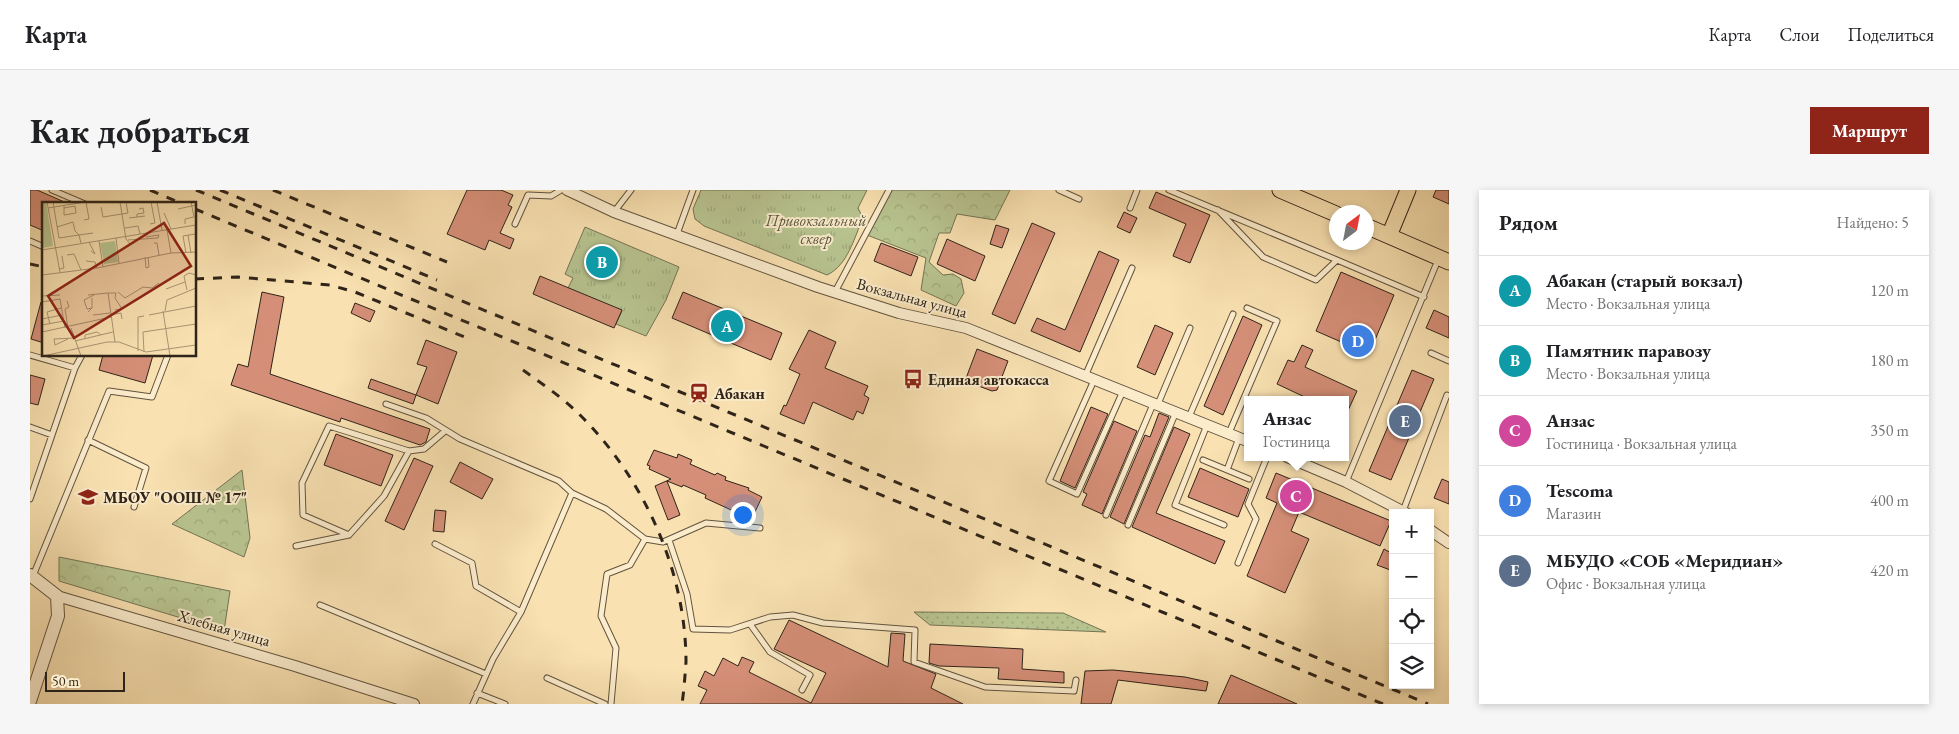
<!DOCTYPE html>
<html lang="ru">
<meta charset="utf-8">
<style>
:root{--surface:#fff;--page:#f6f6f6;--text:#202124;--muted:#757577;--line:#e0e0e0;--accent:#8f2418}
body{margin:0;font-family:"EB Garamond",serif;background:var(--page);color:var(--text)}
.controls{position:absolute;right:15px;bottom:15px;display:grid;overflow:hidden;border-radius:0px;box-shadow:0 2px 8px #0003}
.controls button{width:45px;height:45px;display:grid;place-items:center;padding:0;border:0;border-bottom:1px solid var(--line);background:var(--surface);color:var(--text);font:25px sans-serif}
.compass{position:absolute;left:1299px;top:15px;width:45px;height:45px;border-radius:50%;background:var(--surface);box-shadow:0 2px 8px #0003;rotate:32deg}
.scale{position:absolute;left:15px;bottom:12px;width:80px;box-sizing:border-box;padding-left:5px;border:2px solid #2f2419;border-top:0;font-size:14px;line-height:18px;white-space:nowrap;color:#2f2419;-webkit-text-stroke:4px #fbeccc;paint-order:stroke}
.you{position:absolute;left:712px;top:324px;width:18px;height:18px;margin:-12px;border:4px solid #fff;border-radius:50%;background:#1a73e8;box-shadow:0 0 0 8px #1a73e833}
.badge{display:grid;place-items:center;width:32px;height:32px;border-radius:50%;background:var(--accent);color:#fff;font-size:16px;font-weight:700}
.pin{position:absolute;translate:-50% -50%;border:2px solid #fff;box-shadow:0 1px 5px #0006}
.popup{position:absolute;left:1214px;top:206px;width:105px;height:65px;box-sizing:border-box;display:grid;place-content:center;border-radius:0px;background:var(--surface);filter:drop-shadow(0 1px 4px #0005);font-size:16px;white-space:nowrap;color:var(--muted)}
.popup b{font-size:19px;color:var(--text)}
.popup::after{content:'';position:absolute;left:50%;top:100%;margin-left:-10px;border:10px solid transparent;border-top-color:var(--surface)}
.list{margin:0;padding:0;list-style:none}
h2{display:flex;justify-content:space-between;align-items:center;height:65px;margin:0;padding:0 20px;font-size:21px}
h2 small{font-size:16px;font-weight:400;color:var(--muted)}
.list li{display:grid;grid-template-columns:32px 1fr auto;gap:15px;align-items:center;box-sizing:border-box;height:70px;padding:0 20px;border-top:1px solid var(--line)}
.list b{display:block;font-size:19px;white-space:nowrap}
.list p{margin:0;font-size:16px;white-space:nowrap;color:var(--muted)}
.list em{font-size:16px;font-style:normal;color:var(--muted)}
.icon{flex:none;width:28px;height:28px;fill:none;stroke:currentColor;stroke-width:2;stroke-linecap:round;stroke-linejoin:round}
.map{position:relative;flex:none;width:1419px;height:514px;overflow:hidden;border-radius:0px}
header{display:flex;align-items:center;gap:30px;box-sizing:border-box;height:70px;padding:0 25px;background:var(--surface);border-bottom:1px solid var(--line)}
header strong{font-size:24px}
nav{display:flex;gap:28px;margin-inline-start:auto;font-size:18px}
.intro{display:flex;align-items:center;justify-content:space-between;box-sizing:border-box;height:120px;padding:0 30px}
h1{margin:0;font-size:35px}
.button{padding:12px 22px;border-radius:0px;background:var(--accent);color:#fff;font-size:18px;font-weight:700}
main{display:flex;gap:30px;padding:0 30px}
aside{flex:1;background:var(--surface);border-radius:0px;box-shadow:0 2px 8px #0003}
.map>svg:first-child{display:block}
</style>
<header>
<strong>Карта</strong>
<nav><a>Карта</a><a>Слои</a><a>Поделиться</a></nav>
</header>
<div class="intro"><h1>Как добраться</h1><a class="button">Маршрут</a></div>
<main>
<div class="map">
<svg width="1419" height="514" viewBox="0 0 1419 514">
<defs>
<pattern id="grass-dots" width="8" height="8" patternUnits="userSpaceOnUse" patternTransform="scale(1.25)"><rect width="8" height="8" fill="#b8c490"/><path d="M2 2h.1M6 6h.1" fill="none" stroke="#9ea87c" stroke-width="1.8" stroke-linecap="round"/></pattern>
<pattern id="forest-crowns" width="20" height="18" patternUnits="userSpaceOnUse" patternTransform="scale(1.25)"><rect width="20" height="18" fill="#b8c490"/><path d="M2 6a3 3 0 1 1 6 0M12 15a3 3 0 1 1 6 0" fill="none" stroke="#9ea87c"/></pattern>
<pattern id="park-tufts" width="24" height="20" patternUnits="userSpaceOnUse" patternTransform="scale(1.25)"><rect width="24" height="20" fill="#b8c490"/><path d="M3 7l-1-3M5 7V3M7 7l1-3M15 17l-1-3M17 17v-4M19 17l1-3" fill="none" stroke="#9ea87c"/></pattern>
</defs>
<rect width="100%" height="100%" fill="#f9e1b1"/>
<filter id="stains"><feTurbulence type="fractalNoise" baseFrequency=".004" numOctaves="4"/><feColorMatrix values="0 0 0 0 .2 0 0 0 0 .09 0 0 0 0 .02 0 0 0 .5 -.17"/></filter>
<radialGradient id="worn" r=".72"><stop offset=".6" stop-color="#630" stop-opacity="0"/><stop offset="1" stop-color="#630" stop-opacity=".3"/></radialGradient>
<path fill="url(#grass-dots)" stroke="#747454" d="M884,422L1033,423L1076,442L900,435Z"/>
<path fill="url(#forest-crowns)" stroke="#747454" d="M857,0H980L965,30L927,24L920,43H909L899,72L913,85L923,84L931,89L934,103L926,116L891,100L896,68L837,45Z
M212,280L220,348L214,367L142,334Z
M29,367L200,401L194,441L29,391Z"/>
<path fill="url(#park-tufts)" stroke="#747454" d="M671,0H837L828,18L833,28C824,48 818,75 797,85L674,36L665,29L663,19Z
M555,37L649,77L636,110L616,146L586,134L592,121L538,98L543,88L535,84Z"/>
<path fill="#d58f78" stroke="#2f2419" d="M0,0H7L39,14H14V41L0,35Z
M437,0H471L483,5L478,15L482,17L470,43L484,49L480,59L459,50L455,60L417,44Z
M1406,0H1419V14L1403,7Z
M1126,2L1180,25L1160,73L1143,66L1156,34L1119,18Z
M1094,22L1107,28L1100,43L1087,37Z
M1002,33L1025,43L985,134L962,124Z
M966,35L979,39L972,58L960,54Z
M917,49L955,66L945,91L907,74Z
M851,53L888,67L881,86L844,71Z
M1069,61L1089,70L1050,162L1001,141L1007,128L1035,140Z
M1311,82L1364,105L1339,164L1286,141Z
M510,86L592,120L584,138L503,104Z
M232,102L254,107L240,184L400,239L396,252L390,255L311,228L310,232L201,195L208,174L218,177Z
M653,102L752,143L741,170L642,128Z
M11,112L14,113V153L1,149Z
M325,113L345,121L340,132L321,123Z
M1404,120L1419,127V148L1396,138Z
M1213,126L1232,135L1193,225L1174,216Z
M1125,135L1143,143L1125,185L1107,177Z
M779,140L806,152L795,178L838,196L834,205L839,208L833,224L827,221L823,230L783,212L774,234L750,224L754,215L756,216L770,184L759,179Z
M396,150L427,162L408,214L386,205L397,177L387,174Z
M1272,155L1283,160L1275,177L1327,201L1315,227V210H1281L1247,194L1258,170L1264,172Z
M947,159L978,171L967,200L962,201L935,191Z
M73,165H123L115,193L69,180Z
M1382,180L1404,189L1361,290L1339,281Z
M0,185L15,189L8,215L0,213Z
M341,189L386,205L383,214L338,198Z
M1061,217L1078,224L1045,298L1030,291Z
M1129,223L1139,227L1094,334L1080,327L1115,245L1120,247Z
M1084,231L1107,241L1072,324L1052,315L1057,304L1053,302Z
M1144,237L1160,244L1126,323L1195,351L1185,374L1102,337Z
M306,244L363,265L351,296L294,275Z
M624,260L647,268L648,264L662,270L660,274L685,285L687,283L696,287L695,290L719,298L718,300L732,307L723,326L711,321L710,324L675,308L676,305L653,295L652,297L637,291L650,325L638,330L625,296L641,289L619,279L620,276L617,275Z
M384,268L403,276L374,340L355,331Z
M430,272L463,289L452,309L420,292Z
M1170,278L1219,299L1208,327L1158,307Z
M1246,283L1361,331L1350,356L1269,322L1261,341L1279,349L1255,403L1217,386L1247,313L1236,308Z
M1412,289L1419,292V314L1404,308Z
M405,320L416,321L414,342L403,341Z
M1354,359L1363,364V381L1347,375Z
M759,430L858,477L861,443L875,444L873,471L906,484L901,498L933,514H670L677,500L668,496L675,481L684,486L693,468L708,476L712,467L724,472L719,482L781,513L796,483L744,459Z
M900,454L993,459L992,479L1034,482V493L968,489L969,478L909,476L899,473Z
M1083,480L1155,487L1178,492L1176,501L1088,490L1081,514H1051L1055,481Z
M1201,485L1240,502L1267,514H1188Z"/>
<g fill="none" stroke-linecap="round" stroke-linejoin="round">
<defs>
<path id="service" d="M22,0L55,14
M1029,0L1049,9
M1139,0L1307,70L1286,90L1233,67L1188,20
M1100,18L1107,0
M584,22L601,0
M485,34L498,5L521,6L531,0
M647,44L663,0
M0,51L14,57
M1307,70L1394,107
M805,102L859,0
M1401,163L1419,171
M0,165L45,178
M1056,184L1102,78
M1065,188L1019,291L1047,304L1093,201
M356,214L396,228L430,249L529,291L542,303L491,422L463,469L443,514
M1128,214L1160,138
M1159,227L1203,124
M1177,235L1145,315L1194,335
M0,237L22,245
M1199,243L1247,131L1217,118
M58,250L116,278L104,317
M1173,270L1219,289
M1197,280L1209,248
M1316,292L1408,70
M542,303L576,319L615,349L600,375L577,384L571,426L586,458L581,514
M0,309L45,178L52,165
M1373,321L1417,205
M1076,325L1124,212
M1098,335L1146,222
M319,345L273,325L272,293L299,236L379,261L394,259L415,241
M615,349L633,352L676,333L730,338
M639,350L657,404L663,439L700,440L740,427L763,425L793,433L885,440L884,472L955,497L1044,501L1046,490
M405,354L442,373L446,396L491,422
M266,356L319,345L354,306L379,261
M1208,373L1226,329L1218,314L1237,267
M3,386L79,201L122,207L138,165
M290,415L456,484
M720,434L740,462L780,485L772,500
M517,488L575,514
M447,503L475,514"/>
<path id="minor" d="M537,0L584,22L788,97L869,123L936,138L1217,251
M1257,267L1316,292L1376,323
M1400,340L1419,353
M27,406L265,476L384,514"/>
<path id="tertiary" d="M0,385L27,406L28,426L0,511"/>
<path id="primary" d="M1250,0L1306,24
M1336,36L1419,72
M1359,46L1378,0"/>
</defs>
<use href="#service" stroke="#62533f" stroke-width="7"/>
<use href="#minor" stroke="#62533f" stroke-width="12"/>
<use href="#tertiary" stroke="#62533f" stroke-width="14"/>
<use href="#primary" stroke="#2f2419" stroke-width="17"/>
<use href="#service" stroke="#fbeccc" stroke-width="5"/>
<use href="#minor" stroke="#fbeccc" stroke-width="10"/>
<use href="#tertiary" stroke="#fbeccc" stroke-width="12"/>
<use href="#primary" stroke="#f9e1b1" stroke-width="15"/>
<path stroke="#2f2419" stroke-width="3" stroke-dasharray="9 9" stroke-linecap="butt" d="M120,0L153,14
M166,0L1398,514
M190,0L407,90
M243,0L417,72
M165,19L1353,514
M0,74L14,77
M165,89L208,87L300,95L325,102L437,148
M493,180C511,193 530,206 547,222C613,286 656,380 656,472C655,486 654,500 652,514"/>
</g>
<defs>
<symbol id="bus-bare" viewBox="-9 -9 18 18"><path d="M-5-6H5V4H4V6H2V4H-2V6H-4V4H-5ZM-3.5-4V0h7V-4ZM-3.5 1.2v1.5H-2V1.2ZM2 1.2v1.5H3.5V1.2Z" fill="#8f2418" stroke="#fbeccc" stroke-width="2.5" paint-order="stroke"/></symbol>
<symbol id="station-bare" viewBox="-9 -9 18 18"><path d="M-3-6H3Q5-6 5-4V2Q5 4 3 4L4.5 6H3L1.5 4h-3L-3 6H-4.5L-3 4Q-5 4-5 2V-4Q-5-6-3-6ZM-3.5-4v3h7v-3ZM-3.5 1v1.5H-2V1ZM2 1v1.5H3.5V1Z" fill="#8f2418" stroke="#fbeccc" stroke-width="2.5" paint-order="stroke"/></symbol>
<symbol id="school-bare" viewBox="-9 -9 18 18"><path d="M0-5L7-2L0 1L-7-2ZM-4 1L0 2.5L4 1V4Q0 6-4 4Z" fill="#8f2418" stroke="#fbeccc" stroke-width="2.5" paint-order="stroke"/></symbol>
</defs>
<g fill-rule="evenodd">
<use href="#bus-bare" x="869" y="175" width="28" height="28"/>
<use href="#station-bare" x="655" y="189" width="28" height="28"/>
<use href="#school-bare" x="44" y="293" width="28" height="28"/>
</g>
<g text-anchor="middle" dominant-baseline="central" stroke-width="4" stroke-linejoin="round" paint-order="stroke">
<g font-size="16" font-style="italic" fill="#58543d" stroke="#fbeccc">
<text x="786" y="30">Привокзальный<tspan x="786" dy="18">сквер</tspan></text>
</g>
<g font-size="16" fill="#2f2419" stroke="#fbeccc">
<text transform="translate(882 108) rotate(15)">Вокзальная улица</text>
<text transform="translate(194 438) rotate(16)">Хлебная улица</text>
</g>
<g font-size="16" font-weight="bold" fill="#2f2419" stroke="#fbeccc" text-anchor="start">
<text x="898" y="189">Единая автокасса</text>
<text x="684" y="203">Абакан</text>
<text x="73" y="307">МБОУ "ООШ № 17"</text>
</g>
</g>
<g transform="translate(12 12)">
<rect width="154" height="154" fill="#f9e1b1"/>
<path d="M0,0H4L11,44L0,46ZM73,39L76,60L62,62L58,41Z" fill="#b8c490"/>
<path fill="none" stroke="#a89574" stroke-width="1" d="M5,0L18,70M11,0L17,36L37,33L39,41M78,0L84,37L88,42L92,41M115,0L120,28M22,3V13L34,11L33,4L22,6M59,5L61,15L80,12M6,6L43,0M136,7L154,3M122,11L129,27M80,12L86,11L84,0M95,15V12L102,11L101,6L97,7M87,16L103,14M42,18L47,17L44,0M108,22L113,21L109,0M143,22V17L152,15L149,0M15,25L31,20L33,29L37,33L51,31M83,26L96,24L98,32M125,28L129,51M146,33L149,51M74,36L77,61M86,38L116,36L117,33L104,35M57,39L61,65M47,40L53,52L49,49M112,41H115L117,53M0,48L154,23M144,51L141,34L153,32L154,36M25,53L32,52L39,68M103,55L104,66L107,65L106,55M44,59L53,60L55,66M17,67L22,66L20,54M0,73L55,66L129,51L154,50M124,87L143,80M145,88L142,74L147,71L154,73M76,90L83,96L101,85L110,86L117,81M66,91H74L73,96L80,107L73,108M46,93L66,91L73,140M0,94L18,93M25,99L27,105L23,107L26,126M0,100L18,97L23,126M50,106L45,107L42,98L52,93M121,109L128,154M123,109L125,98L154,86M46,110L50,106V96M51,113L68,111M68,113L79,111L80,117M107,113L154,104M0,117L20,113M8,122L5,110L19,106M0,123L22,119M29,126L39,154M0,130L69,115M43,136V133L55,130L59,133M26,137L13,143L12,137L32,136M33,139L71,130M96,149V115L102,114M102,150L101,130L154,122M1,154L65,140H77L104,150L154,143"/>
<path fill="#8f2418" fill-opacity="0.15" stroke="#8f2418" stroke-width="2.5" d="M122,21L149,64L32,136L6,94Z"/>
<rect width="154" height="154" fill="none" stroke="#2f2419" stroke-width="2.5"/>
</g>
<rect width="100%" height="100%" filter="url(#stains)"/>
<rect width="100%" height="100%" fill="url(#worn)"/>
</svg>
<div class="controls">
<button>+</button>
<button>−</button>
<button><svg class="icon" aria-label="locate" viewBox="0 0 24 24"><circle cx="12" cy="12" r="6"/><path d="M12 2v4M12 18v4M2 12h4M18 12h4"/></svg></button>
<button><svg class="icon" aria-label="layers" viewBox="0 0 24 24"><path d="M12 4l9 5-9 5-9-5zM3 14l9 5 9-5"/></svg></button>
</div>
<svg class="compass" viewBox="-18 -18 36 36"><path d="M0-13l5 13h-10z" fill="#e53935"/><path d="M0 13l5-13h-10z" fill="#757577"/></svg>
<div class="scale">50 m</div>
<div class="you"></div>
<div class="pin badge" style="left:697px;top:136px;background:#0f9aa8">A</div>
<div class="pin badge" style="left:572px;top:72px;background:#0f9aa8">B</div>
<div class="pin badge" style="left:1266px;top:306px;background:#d1479c">C</div>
<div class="popup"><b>Анзас</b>Гостиница</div>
<div class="pin badge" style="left:1328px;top:151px;background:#3f7fe0">D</div>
<div class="pin badge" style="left:1375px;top:231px;background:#5c6f8a">E</div>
</div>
<aside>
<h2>Рядом<small>Найдено: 5</small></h2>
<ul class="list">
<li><span class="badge" style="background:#0f9aa8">A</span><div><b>Абакан (старый вокзал)</b><p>Место · Вокзальная улица</p></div><em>120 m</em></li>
<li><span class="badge" style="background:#0f9aa8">B</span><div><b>Памятник паравозу</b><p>Место · Вокзальная улица</p></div><em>180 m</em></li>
<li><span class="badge" style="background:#d1479c">C</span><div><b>Анзас</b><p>Гостиница · Вокзальная улица</p></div><em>350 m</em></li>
<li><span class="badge" style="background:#3f7fe0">D</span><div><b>Tescoma</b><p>Магазин</p></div><em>400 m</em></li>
<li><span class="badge" style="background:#5c6f8a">E</span><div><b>МБУДО «СОБ «Меридиан»</b><p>Офис · Вокзальная улица</p></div><em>420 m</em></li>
</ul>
</aside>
</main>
